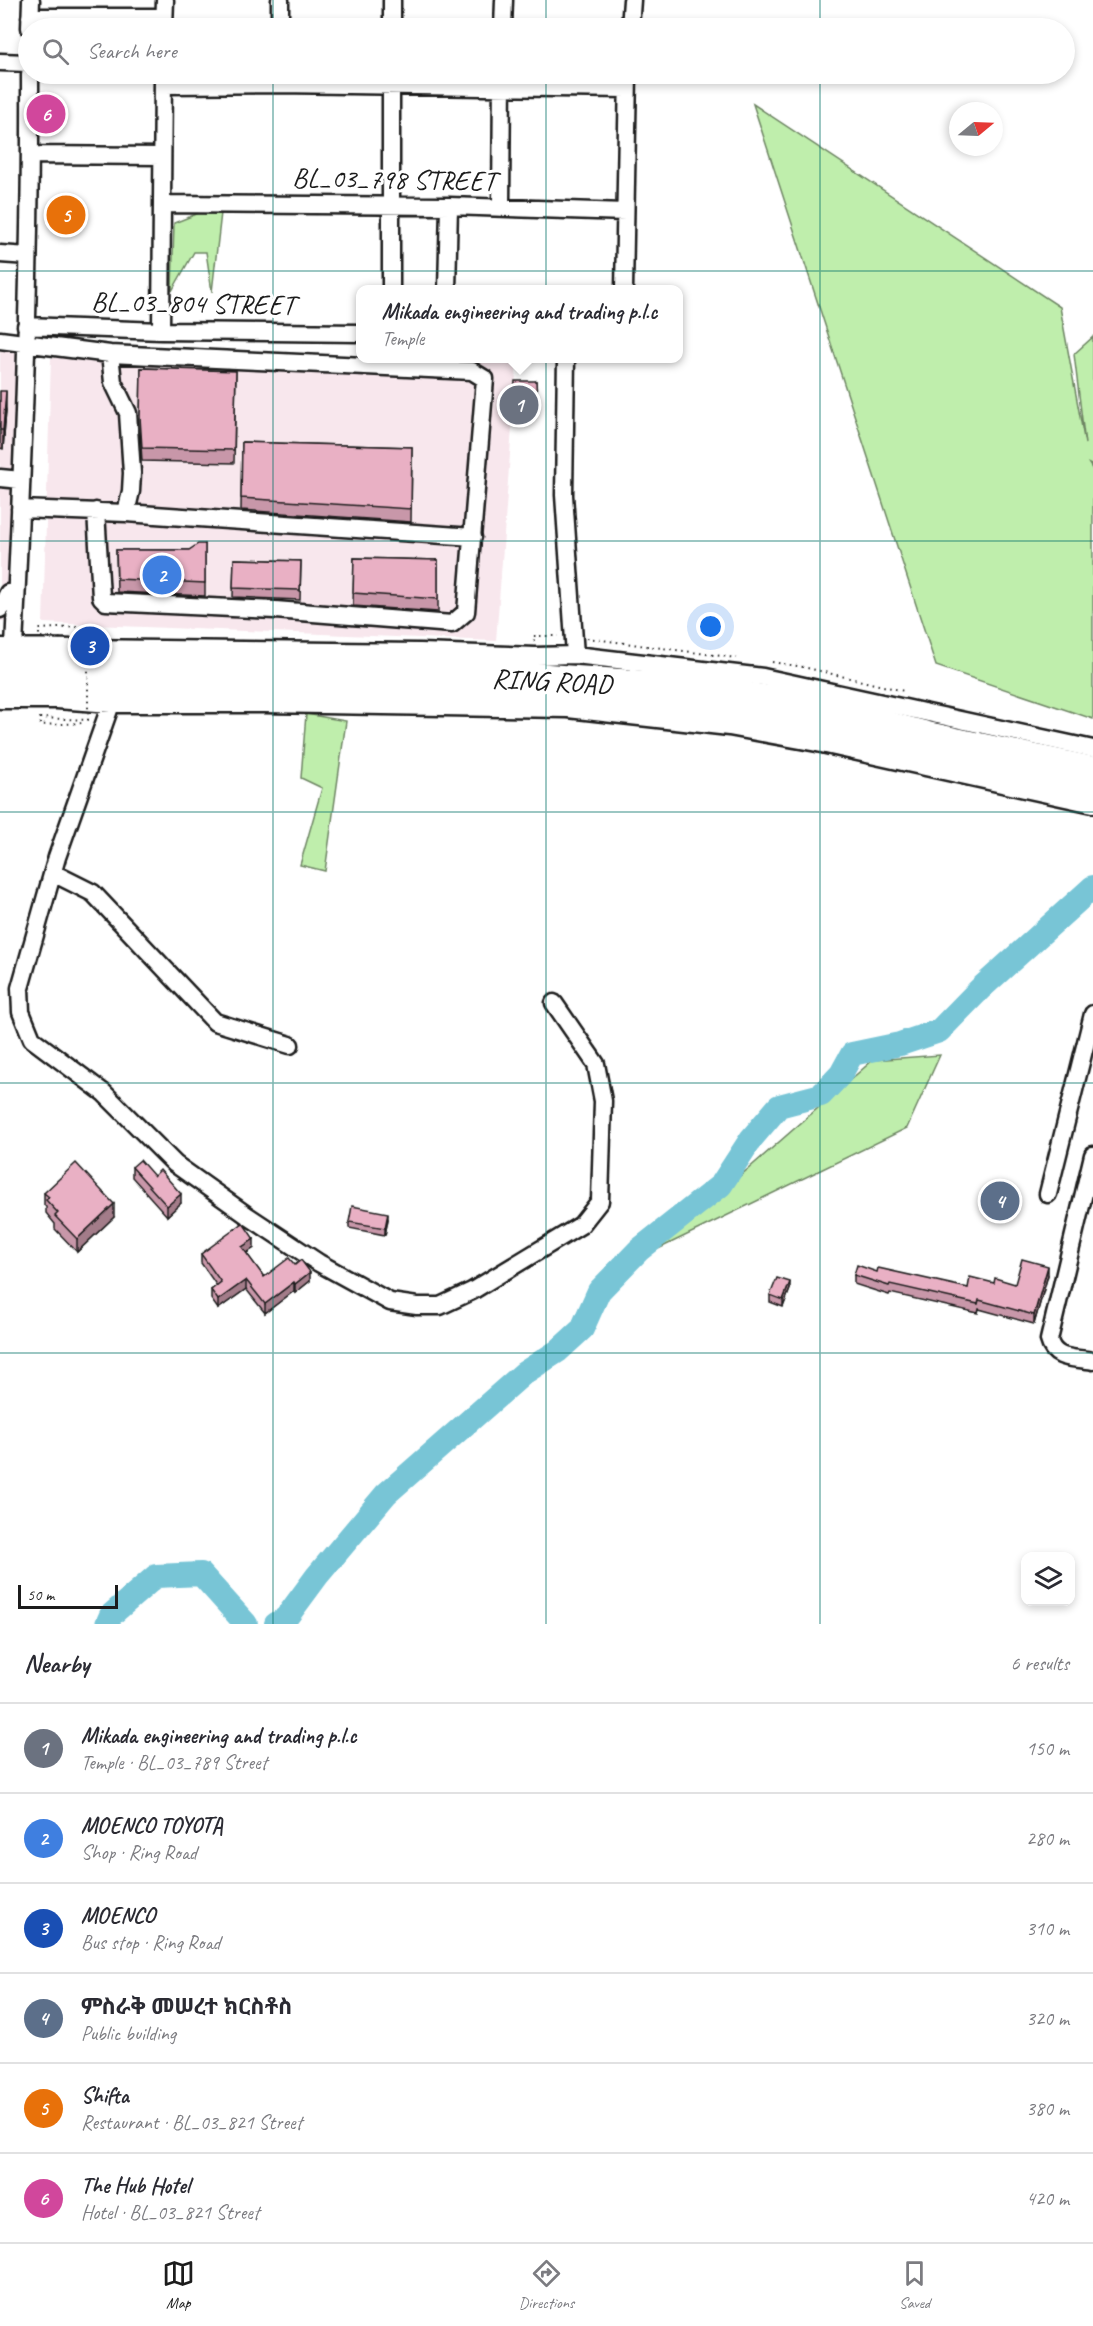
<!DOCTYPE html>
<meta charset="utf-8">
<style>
:root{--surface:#fff;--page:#f7f7f7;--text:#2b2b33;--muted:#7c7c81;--line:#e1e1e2;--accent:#1c1c1c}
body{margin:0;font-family:Caveat,"Noto Sans Ethiopic",sans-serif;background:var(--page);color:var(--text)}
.controls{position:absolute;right:18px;bottom:18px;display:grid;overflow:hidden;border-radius:12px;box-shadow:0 3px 9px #0003}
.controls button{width:54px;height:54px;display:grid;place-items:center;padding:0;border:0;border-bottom:2px solid var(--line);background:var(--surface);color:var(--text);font:30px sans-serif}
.compass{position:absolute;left:949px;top:102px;width:54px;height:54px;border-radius:50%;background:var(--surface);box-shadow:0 3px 9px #0003;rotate:71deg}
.scale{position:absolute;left:18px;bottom:15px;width:100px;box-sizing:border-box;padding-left:6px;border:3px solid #1c1c1c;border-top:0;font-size:16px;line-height:21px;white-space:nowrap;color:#1c1c1c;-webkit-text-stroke:4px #fff;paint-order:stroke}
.you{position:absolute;left:711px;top:627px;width:21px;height:21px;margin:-15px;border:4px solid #fff;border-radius:50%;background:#1a73e8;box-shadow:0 0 0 9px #1a73e833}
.badge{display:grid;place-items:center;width:39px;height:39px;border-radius:50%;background:var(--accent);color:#fff;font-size:20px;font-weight:700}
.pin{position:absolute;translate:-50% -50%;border:3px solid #fff;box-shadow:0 2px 6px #0006}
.popup{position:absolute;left:356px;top:285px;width:327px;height:78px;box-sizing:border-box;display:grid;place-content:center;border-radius:12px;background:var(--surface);filter:drop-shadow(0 2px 4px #0005);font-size:20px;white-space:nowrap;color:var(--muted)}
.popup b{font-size:22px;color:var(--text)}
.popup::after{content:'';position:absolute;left:50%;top:100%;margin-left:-12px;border:12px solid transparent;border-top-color:var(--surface)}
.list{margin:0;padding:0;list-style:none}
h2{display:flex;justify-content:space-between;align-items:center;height:78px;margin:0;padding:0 24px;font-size:26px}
h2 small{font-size:20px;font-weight:400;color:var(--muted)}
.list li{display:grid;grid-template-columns:39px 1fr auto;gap:18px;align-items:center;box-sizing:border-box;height:90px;padding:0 24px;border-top:2px solid var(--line)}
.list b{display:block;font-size:22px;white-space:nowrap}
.list p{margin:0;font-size:20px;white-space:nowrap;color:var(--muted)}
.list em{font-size:20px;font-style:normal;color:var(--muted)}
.icon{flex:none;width:33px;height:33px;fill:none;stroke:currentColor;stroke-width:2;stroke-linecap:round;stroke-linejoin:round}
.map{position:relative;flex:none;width:1093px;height:1624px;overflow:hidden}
.search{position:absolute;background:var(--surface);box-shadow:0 3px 9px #0003;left:18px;right:18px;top:18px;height:66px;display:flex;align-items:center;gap:15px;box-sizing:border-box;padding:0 21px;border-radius:33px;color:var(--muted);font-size:22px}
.sheet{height:618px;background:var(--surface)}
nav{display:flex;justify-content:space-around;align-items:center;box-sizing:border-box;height:84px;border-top:2px solid var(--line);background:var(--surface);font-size:16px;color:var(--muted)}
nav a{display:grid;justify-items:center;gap:3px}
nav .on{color:var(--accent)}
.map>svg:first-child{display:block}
</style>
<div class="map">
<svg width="1093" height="1624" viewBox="0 0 1093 1624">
<rect width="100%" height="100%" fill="#fff"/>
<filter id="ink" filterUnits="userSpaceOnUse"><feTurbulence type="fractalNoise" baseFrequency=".0167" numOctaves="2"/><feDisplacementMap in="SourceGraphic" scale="12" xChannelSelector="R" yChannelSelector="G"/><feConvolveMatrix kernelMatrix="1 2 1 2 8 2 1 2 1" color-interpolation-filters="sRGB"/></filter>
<g filter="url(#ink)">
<path fill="#f8e7ed" d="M0,345L17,347L12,571L10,610L5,621H0Z
M51,358L517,361L496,641L43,623Z"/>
<path fill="#bfeeac" stroke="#6e8564" stroke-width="1.5" d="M753,104L1060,307L1085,444L1074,354L1093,337V466L1089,464L1093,470V719L936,666Z
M222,204L212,292L206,252H194L172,291L174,223Z
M306,714L346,721L325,871L300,865L322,788L301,778Z
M940,1055L907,1128L654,1251L873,1060Z"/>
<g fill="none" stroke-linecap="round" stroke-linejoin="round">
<path stroke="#78c5d6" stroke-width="24" d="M107,1624L111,1615L156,1576L201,1574L246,1624
M276,1624L286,1618L317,1576L386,1494L524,1373L558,1351L582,1329L599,1291L639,1250L721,1185L751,1139L779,1106L821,1095L841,1074L852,1054L900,1044L939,1031L980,989L1093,887"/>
<defs>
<path id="minor" d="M280,0V28
M30,17H164
M30,28L31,0
M164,28L165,0
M392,28V0
M503,28L504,0
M630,28L632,0
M0,62L28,63
M391,74V290
M163,85L280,84L627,89
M30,155L162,156
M163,204L449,206L625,212
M501,207L502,74
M0,254L28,256
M447,290L449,206
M624,290L628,74
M26,326L161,331L360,333
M161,331L163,74
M0,340L110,354L472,371L485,379L466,612L452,624L275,610L106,602L101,597L96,511
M566,358L564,495L575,655
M0,478L21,480
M20,509L126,513L131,491L132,473L128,413L113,382L110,354
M126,513L473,537
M0,609L8,593L16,591
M0,647L420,652L535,656L575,655L763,677L1093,749
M14,647C23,456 31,265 30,74
M0,700H57L111,704H263L568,709L729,727L817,743L1093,804
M111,704L57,857L20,988L21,1012L32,1039L104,1093L175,1164L248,1216L319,1263L390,1302L417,1306H440L472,1291L581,1225L600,1201L603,1101L596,1064L554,1003
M53,873L93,893L215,1022L290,1045
M1093,1155L1049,1340C1054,1361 1075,1357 1093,1361
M1048,1194L1093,1014"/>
<path id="highway" d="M0,665L55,664L474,671L692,686L815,705L932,735L1093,769
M0,684L507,691L641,699L780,719L1093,787"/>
</defs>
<use href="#minor" stroke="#1c1c1c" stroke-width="21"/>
<use href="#highway" stroke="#1c1c1c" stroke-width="28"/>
<path stroke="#1c1c1c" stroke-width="2" stroke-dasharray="1.5 4.5" stroke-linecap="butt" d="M587,638L736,658
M534,641L533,636H558
M772,662L803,667L904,691"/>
<use href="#minor" stroke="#fff" stroke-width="16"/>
<use href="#highway" stroke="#fff" stroke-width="24"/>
<path stroke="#1c1c1c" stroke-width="2" stroke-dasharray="1.5 4.5" stroke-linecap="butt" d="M77,627L39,629V637L88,640V720L40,718V725L84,723"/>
</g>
<path fill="#c897a9" stroke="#1c1c1c" stroke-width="1.5" d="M141,368L236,371L234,463L142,461L140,430Z
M536,381L537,407L514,406V399Z
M0,391L6,410L3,449L0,448Z
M242,442L412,447L411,522L241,510Z
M205,544V596L117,592L116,550H189Z
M354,558L438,560V612L353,606Z
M234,559L301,561L300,600L233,597Z
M132,1167L181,1203L167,1216L132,1177Z
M44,1193L114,1217L77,1252L55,1229V1224L46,1213V1207L44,1205Z
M388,1219L385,1235L349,1228V1222Z
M254,1248L246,1253L264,1277L295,1265L310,1281L295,1293L294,1291L265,1313L246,1289L218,1309L211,1299V1290L217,1286L201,1263V1254Z
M877,1272L968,1288L1015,1284L1048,1275L1034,1324L979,1309L978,1313L890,1293L889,1295L854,1284V1275Z
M790,1289L783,1307L770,1302V1295Z"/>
<path fill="#a37b89" stroke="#1c1c1c" stroke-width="1.5" d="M6,391V410L3,449V430Z
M181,1194V1203L167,1216V1206Z
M114,1204V1217L77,1252V1239Z
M388,1213V1219L385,1235V1228Z
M254,1239V1248L242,1256V1247Z
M1048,1266V1275L1034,1324V1315Z
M310,1272V1281L295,1293V1284Z
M246,1280V1289L218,1309V1300Z
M294,1282V1291L265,1313V1304Z
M790,1282V1289L783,1307V1300Z"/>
<path fill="#e9b0c4" stroke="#1c1c1c" stroke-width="1.5" d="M141,368L236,371L234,450L142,448L140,417Z
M515,381H536L537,400L514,399Z
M0,391H6L3,430H0Z
M242,442L412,447L411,509L241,498Z
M198,544H205V583L117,579L116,550H189Z
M354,558L438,560V599L353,593Z
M234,559L301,561L300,590L233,588Z
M140,1160L154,1176L160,1170L181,1194L167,1206L132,1167Z
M76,1163L114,1204L77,1239L55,1216L58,1213L46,1200L49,1197L44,1193Z
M352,1206L388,1213L385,1228L349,1222Z
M243,1223L254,1239L242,1247L264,1277L289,1258L295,1265L301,1260L310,1272L295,1284L294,1282L265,1304L246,1280L218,1300L211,1290L221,1282L201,1254Z
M1022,1259L1048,1266L1034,1315L979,1300L978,1304L890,1284L889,1286L854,1275L857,1265L877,1272L878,1268L968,1288L970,1277L994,1283L995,1278L1015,1284Z
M777,1278L790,1282L783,1300L770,1295Z"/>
</g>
<path fill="none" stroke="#0f766e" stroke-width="1.5" stroke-opacity="0.55" d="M273,0V28M546,0V28M820,0V28M273,74V1624M546,74V1624M820,74V1624M0,271H1093M0,541H1093M0,812H1093M0,1083H1093M0,1353H1093"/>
<g text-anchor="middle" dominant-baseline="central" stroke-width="6" stroke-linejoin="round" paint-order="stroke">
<g font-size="28" fill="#1c1c1c" stroke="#fff">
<text transform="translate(394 179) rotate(1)">BL_03_798 STREET</text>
<text transform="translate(193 303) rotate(1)">BL_03_804 STREET</text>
<text transform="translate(552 681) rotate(3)">RING ROAD</text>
</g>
</g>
</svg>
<div class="controls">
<button><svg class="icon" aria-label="layers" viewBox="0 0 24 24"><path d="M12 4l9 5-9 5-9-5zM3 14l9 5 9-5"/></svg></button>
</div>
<svg class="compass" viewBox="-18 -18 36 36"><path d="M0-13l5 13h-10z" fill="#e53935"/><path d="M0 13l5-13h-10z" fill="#7c7c81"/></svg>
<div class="scale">50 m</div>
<div class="you"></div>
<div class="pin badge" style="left:519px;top:405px;background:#6b7280">1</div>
<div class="popup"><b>Mikada engineering and trading p.l.c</b>Temple</div>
<div class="pin badge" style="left:162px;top:575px;background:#3f7fe0">2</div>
<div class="pin badge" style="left:90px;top:646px;background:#1a4fb4">3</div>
<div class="pin badge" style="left:1000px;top:1201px;background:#5c6f8a">4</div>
<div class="pin badge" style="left:66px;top:215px;background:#e8710a">5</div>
<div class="pin badge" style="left:46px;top:114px;background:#d1479c">6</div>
<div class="search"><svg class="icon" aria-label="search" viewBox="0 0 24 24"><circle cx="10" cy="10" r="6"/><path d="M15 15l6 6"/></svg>Search here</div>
</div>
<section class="sheet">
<h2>Nearby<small>6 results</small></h2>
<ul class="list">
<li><span class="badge" style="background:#6b7280">1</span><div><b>Mikada engineering and trading p.l.c</b><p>Temple · BL_03_789 Street</p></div><em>150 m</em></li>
<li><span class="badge" style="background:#3f7fe0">2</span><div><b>MOENCO TOYOTA</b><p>Shop · Ring Road</p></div><em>280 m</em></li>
<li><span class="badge" style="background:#1a4fb4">3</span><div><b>MOENCO</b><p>Bus stop · Ring Road</p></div><em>310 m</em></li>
<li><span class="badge" style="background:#5c6f8a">4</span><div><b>ምስራቅ መሠረተ ክርስቶስ</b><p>Public building</p></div><em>320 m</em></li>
<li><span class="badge" style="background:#e8710a">5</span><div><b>Shifta</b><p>Restaurant · BL_03_821 Street</p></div><em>380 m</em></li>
<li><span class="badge" style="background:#d1479c">6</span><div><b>The Hub Hotel</b><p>Hotel · BL_03_821 Street</p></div><em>420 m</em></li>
</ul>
</section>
<nav>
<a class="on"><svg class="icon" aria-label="map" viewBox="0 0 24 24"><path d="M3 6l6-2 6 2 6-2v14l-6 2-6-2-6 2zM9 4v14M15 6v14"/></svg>Map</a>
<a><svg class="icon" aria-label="directions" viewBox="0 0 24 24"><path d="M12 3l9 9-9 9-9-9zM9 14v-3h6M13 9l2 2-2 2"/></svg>Directions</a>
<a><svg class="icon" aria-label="saved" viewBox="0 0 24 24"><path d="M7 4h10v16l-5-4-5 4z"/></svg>Saved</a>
</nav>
